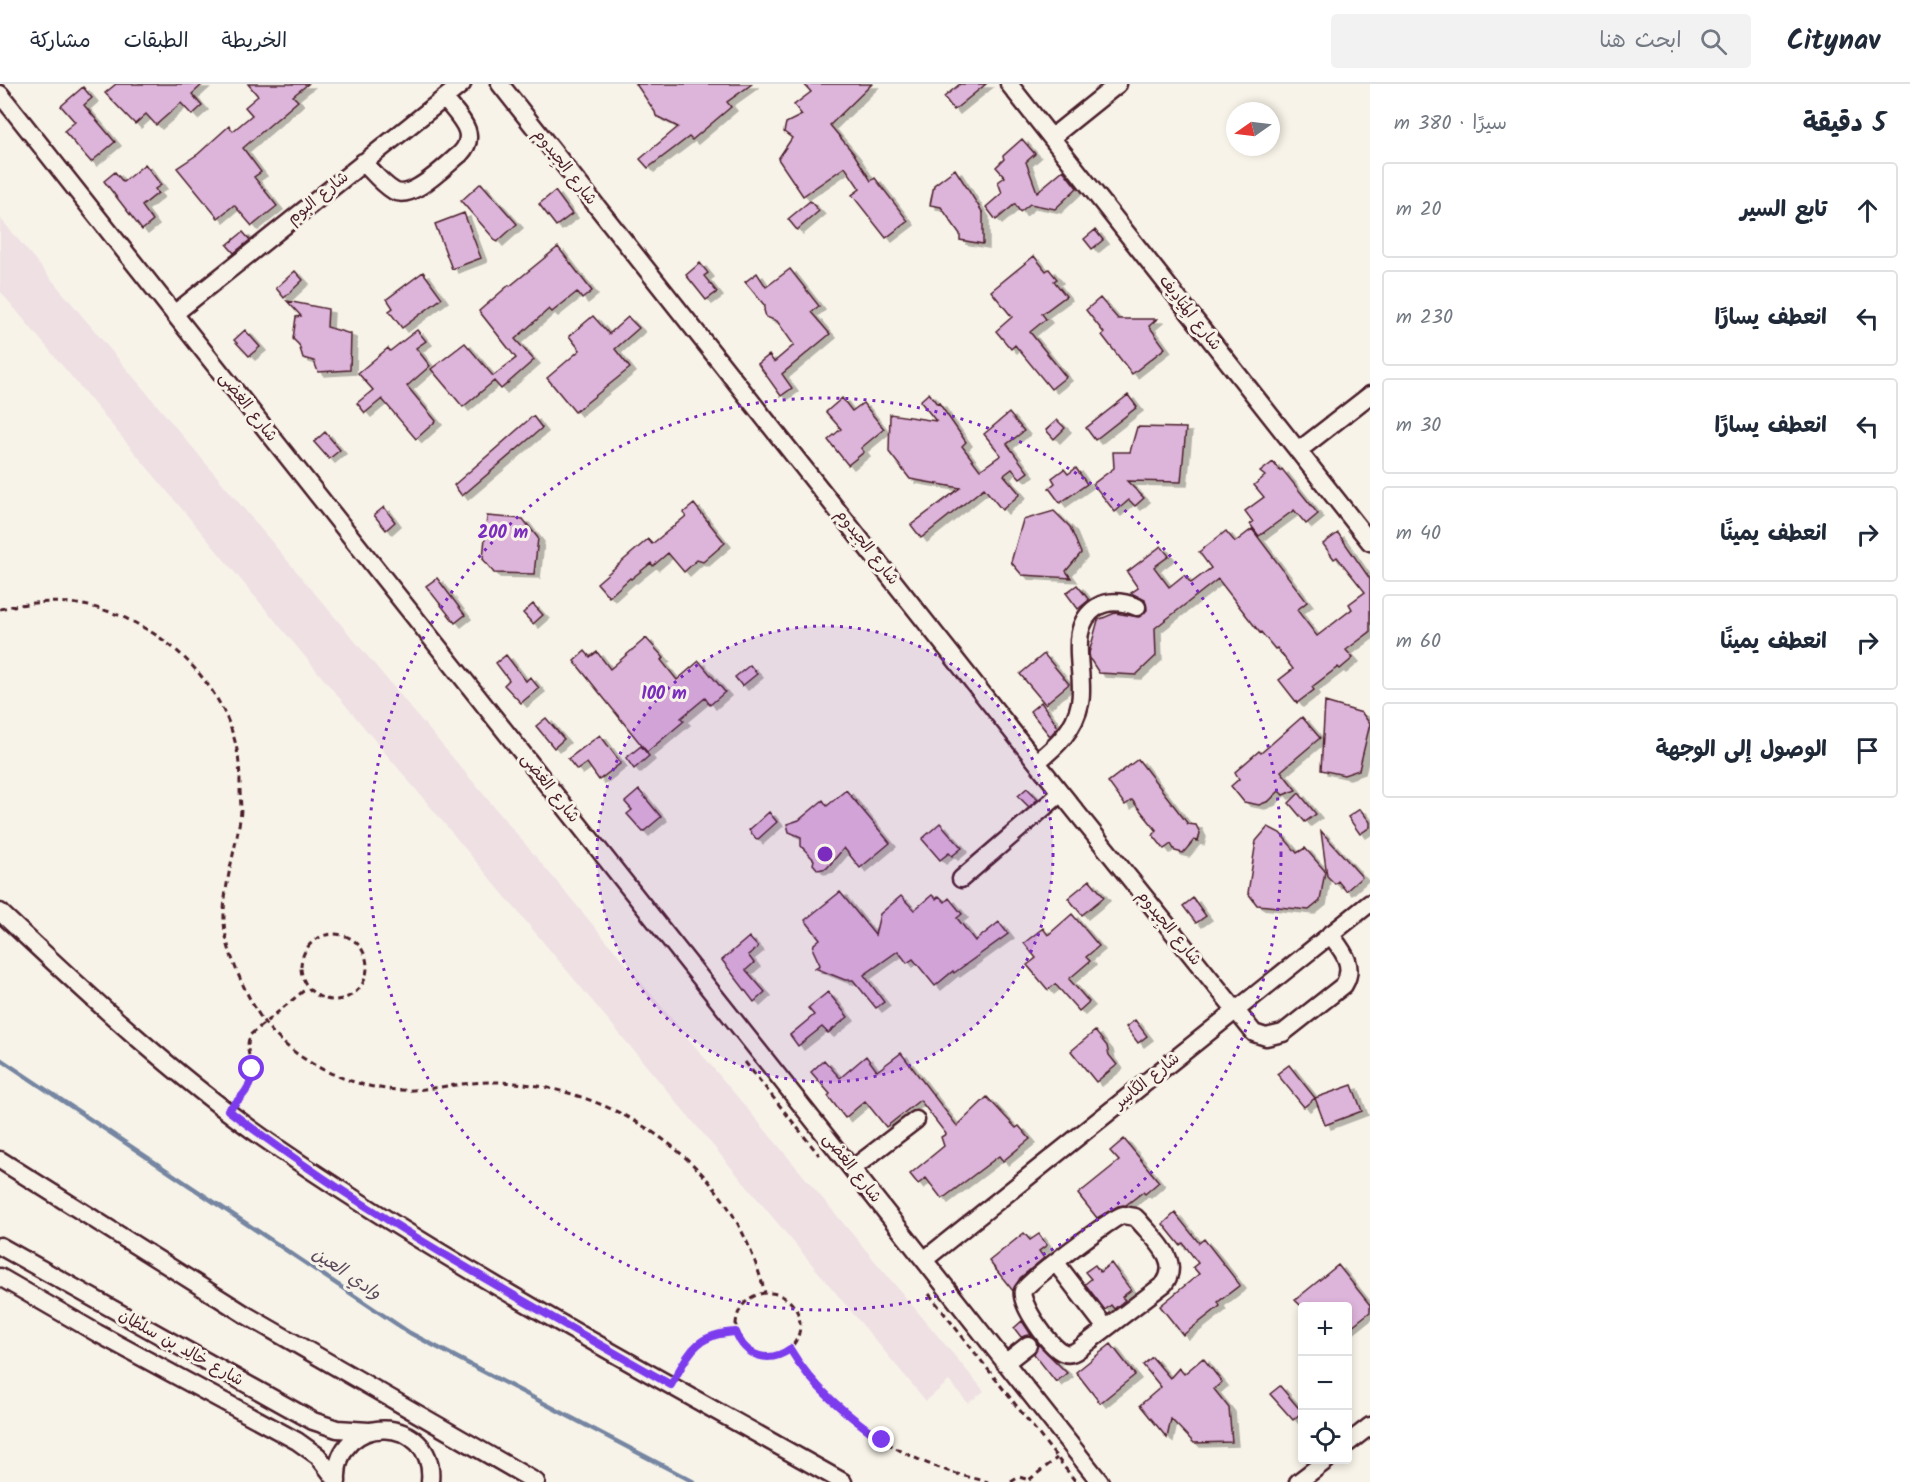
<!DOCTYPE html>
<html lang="ar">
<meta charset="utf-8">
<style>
:root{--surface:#fff;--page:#f2f2f3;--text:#1f2937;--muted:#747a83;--line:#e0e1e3}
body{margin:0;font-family:Kalam,"Playpen Sans Arabic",sans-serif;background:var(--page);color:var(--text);direction:rtl}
.controls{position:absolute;right:18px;bottom:18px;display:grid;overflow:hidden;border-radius:6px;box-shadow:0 3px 9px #0003}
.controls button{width:54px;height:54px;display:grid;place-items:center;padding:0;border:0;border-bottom:2px solid var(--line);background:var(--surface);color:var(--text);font:30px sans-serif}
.compass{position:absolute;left:1226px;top:18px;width:54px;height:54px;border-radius:50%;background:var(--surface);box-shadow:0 3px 9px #0003;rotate:256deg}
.stop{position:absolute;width:18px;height:18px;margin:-14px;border:4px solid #7c3aed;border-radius:50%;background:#fff}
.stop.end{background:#7c3aed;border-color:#fff;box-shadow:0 2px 6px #0008}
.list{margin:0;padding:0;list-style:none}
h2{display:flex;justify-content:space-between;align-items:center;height:78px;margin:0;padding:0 24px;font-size:26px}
h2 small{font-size:20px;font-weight:400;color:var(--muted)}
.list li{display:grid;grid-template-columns:39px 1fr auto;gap:18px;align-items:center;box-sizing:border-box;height:96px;margin:0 12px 12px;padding:0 12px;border:2px solid var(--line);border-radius:6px}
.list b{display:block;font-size:22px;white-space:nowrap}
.list em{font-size:20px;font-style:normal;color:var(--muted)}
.icon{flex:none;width:33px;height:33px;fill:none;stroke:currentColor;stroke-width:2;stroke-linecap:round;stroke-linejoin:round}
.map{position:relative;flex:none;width:1370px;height:1398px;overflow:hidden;direction:ltr}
header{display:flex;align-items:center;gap:36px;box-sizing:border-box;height:84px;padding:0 30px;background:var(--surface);border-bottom:2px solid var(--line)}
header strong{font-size:28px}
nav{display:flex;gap:33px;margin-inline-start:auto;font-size:21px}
.search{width:420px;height:54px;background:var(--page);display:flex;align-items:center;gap:15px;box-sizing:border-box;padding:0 21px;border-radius:6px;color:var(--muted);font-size:22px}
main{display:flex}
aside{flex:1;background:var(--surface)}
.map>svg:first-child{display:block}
</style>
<header>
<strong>Citynav</strong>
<div class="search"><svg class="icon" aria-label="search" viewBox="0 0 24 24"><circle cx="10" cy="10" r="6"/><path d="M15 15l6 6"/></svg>ابحث هنا</div>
<nav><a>الخريطة</a><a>الطبقات</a><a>مشاركة</a></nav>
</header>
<main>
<aside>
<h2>5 دقيقة<small>سيرًا · 380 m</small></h2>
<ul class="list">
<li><svg class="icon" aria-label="ahead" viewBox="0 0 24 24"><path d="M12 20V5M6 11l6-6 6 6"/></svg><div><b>تابع السير</b></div><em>20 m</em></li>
<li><svg class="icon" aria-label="left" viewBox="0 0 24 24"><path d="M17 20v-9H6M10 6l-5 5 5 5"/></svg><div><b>انعطف يسارًا</b></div><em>230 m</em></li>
<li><svg class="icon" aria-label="left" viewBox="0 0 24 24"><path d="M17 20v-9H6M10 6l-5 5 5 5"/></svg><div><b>انعطف يسارًا</b></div><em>30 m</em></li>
<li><svg class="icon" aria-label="right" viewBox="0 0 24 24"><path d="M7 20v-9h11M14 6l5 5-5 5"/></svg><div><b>انعطف يمينًا</b></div><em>40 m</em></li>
<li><svg class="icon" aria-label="right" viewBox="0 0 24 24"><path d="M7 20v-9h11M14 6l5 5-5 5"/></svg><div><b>انعطف يمينًا</b></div><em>60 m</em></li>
<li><svg class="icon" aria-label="arrive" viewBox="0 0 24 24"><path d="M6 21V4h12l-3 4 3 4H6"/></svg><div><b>الوصول إلى الوجهة</b></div></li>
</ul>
</aside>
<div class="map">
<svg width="1370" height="1398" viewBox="0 0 1370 1398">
<defs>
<filter id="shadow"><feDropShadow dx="6" dy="4" stdDeviation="0" flood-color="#0004"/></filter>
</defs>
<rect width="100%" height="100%" fill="#f7f3e8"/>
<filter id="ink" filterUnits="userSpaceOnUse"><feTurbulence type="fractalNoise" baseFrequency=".0167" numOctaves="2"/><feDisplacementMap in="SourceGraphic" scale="12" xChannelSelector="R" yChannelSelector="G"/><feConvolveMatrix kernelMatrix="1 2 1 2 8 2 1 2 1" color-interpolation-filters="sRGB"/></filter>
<g filter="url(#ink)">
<path fill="#efe0e4" d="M0,134L984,1307L968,1319L949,1297L926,1317L0,207Z"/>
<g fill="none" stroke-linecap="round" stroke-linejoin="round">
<path stroke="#7686a2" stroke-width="4.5" d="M0,975L410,1249L694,1398"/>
</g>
<path fill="#ddb4da" stroke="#4a1f2b" stroke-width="1.5" filter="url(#shadow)" d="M116,0H203L192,10L202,22L192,31L181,19L156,41L146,30L135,40L105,9Z
M248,0H308L293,12L298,17L243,64L261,88L254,93L277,122L252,142L234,121L218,134L177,84L198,70L229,42L233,47L252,31L245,23L258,12Z
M636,0H752L727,18L731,23L692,56L689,53L648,84L640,75L678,43L656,32L655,28Z
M804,0H872L830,41L854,70L871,97L875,94L908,137L886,154L852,111L860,105L845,83L803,112L778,75L792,54L784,48L786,39L802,31L794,21L811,8Z
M960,0H986L954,26L944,13Z
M83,3L92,14L84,21L115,58L91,78L64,47L75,38L61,22Z
M1022,55L1035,70L1026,78L1037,108L1063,86L1077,104L1055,125L1030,120L1020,128L1015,120L996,136L986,123L1002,109L998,98L1005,93L996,83L1004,75L1003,72Z
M145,80L161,101L155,105L158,109L142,122L153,137L142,146L104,97L115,88L123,98Z
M955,85L983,129V160L960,156V150L941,123L930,121L934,101Z
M481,99L517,140L497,158L461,117Z
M555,107L572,130L556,142L539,120Z
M810,117L819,127L797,146L788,135Z
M464,129L481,174L452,185L435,140Z
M1095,146L1103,156L1092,165L1084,155Z
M243,148L250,156L234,169L227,161Z
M558,163L592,207L582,215L577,208L552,228L549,225L515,255L534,276L501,305L494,297L463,323L431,285L465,259L493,292L516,274L479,227L509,201L510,202Z
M1034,172L1046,187L1049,185L1057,195L1054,197L1066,212L1042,230L1046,235L1030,248L1066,293L1051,305L1015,261L1011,265L996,247L1012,233L991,207Z
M700,179L708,189L704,192L717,208L706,216L686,191Z
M790,185L819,222L811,228L830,250L782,290L792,304L781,312L758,280L769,271L774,278L794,261L777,237L766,233L764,226L765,222L745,198L757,189L766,203Z
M295,187L303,196L284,214L276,204Z
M423,188L442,214L402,244L389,227L393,224L387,215Z
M1100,214L1118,235H1157L1149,242L1165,264L1132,290L1102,251L1104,249L1086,226Z
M287,217L328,225L327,243L351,250L350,286L318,288L314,277L303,274L299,261L293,255L296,233L301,232Z
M593,232L609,250L628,233L639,244L615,265L630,284L575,328L547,294L580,266L569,252Z
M245,246L260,263L249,272L234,256Z
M417,246L426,257L416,264L430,282L407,302L436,337L416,355L382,315L365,329L357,319L373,306L358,289L388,264L390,267Z
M929,309L937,320L939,319L966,358L962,362L980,386L1001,371L984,350L1009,329L1024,347L1007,360L1028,388L1020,394L1012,385L1004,391L1020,410L1002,426L984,404L921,454L911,441L960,404L910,395L889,368L890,330L936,337L920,317Z
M1128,311L1137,323L1095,356L1086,344Z
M842,314L852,327L863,319L884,345L861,364L864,368L848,381L828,356L841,345L826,328Z
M533,332L542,344L462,412L454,401Z
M1057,336L1065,344L1054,355L1046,346Z
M1137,343L1186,344L1181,398L1127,397L1144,414L1135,422L1129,416L1115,428L1093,400L1114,384L1113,368H1130Z
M325,348L340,366L329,375L314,358Z
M1273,378L1280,387L1282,385L1318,430L1306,440L1294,426L1259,452L1250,440L1253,438L1245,427L1264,413L1254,401L1265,392L1260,388Z
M1076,384L1087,400L1060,419L1049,404L1055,399L1052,394L1064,385L1068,390Z
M694,420L725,459L703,478L697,476L684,488L668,469L653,482L651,479L631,495L630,494L609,513L597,499L648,455L652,460L686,432L683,429Z
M384,423L395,438L386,446L374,431Z
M1054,427L1070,443L1081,469L1066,487L1071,494L1022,491L1011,478L1023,436Z
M487,432L523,435L538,454L534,490L494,489L483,475Z
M1252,445L1307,518L1297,526L1317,552L1352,525L1349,520L1365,508L1337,473L1334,475L1323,460L1338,449L1370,495V548L1346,566L1353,574L1340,585L1338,583L1312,603L1314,606L1297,619L1279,596L1293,585L1277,564L1275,565L1261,548L1260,549L1218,495L1155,544L1156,572L1136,591L1099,589L1090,575L1089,569L1098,536L1115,529L1139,533L1147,526L1145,516L1131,509L1138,504L1127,488L1161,462L1169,472L1154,483L1169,503L1184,491L1191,499L1211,484L1199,468L1226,447L1235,458Z
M437,494L465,531L455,539L426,502Z
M1077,501L1089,516L1078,525L1066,509Z
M533,520L543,531L533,540L523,529Z
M646,554L664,574L661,576L677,596L699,577L725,608L710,621L705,614L681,634L684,637L647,668L574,577L585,567L590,573L597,568L610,585Z
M1044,570L1069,600L1045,620L1020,590Z
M506,571L526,597L530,593L539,604L521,619L504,601L509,596L496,579Z
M750,581L757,590L742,602L735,593Z
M1041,618L1058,643L1050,652L1030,627Z
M1325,618L1362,629L1370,640L1359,686L1344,691L1321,686Z
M1302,633L1320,654L1281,687L1296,706L1283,711L1279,707L1269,717L1259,721L1244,718L1231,702L1239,695L1235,688L1259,667L1261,669Z
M546,634L564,655L554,664L536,642Z
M600,651L621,679L599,696L587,679L577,686L568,675Z
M641,662L649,672L634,685L626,674Z
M1138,675L1188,740L1196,741L1200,749L1198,757L1194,756L1183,769L1175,767L1171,760L1164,765L1153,751L1157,747L1132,716L1125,721L1108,698Z
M1027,704L1038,715L1029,723L1018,712Z
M639,706L661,733L643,748L627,730L632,726L625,718Z
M846,706L890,759L860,784L844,764L827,784L818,786L813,780L814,776L801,762V753L789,748L787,740L799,736L823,716L827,722Z
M1299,709L1316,730L1305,738L1289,719Z
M1360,725L1370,738V743L1360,750L1348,733Z
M769,728L777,738L757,756L749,746Z
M940,739L962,764L952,772L949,769L940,776L922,755Z
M1268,743L1280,749L1297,769L1305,764L1325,787L1320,817L1309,826L1257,821L1248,809L1256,757Z
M1321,747L1362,793L1346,807L1338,797L1335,800L1327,792Z
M1090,796L1104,813L1082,831L1068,814Z
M840,808L875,851L880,830L901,812L914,826L932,811L936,815L939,812L945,818L949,814L962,830L957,834L975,857L999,838L1008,850L954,889L953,887L935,902L913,875L907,879L898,867L864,891L884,918L876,924L853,896H845L815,884L820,881L813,866L814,860L820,855L805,836Z
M1193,814L1206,832L1196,839L1183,822Z
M1072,830L1099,862L1086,873L1090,877L1069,895L1089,918L1079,927L1055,900L1048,906L1027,881L1036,874L1024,859L1043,844L1048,851Z
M749,853L758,863L748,871L754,879L746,886L765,908L754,918L722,876Z
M828,908L848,933L828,949L822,943L798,962L790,951L814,931L808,924Z
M1135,936L1147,952L1138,959L1126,943Z
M1095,947L1107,962L1109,971L1117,981L1096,998L1071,967Z
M901,969L957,1042L987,1013L1016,1044L1019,1042L1030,1055L1003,1077L999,1072L942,1115L926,1094L918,1100L910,1090L944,1062L941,1053L946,1050L920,1016L886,1043L865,1017L845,1034L828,1012L830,1010L811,988L824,976L840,994L866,972L877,987Z
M1289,981L1315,1014L1304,1023L1277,990Z
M1352,1001L1362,1027L1325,1041L1315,1014Z
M1124,1055L1159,1098L1145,1110L1143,1108L1126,1121L1118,1122L1097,1134L1078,1110L1119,1077L1110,1067Z
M1175,1129L1199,1159L1204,1155L1240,1201L1218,1218L1220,1222L1183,1251L1160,1222L1199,1190L1193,1183L1198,1179L1183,1159L1180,1161L1163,1140Z
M1024,1149L1030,1156L1039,1150L1047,1161L1039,1167L1044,1174L1020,1194L1013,1207L989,1177Z
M1111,1179L1131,1206L1122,1213L1125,1216L1114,1225L1111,1221L1105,1226L1085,1200L1091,1195L1085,1188L1095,1181L1100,1188Z
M1338,1181L1370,1221V1228L1347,1246V1222H1301L1295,1216Z
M1022,1237L1028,1246L1031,1251L1021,1253L1014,1244Z
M1038,1260L1067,1289L1056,1298L1034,1270Z
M1111,1260L1135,1291L1100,1319L1076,1288Z
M1152,1273L1170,1294L1179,1284L1184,1290L1203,1274L1222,1298L1214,1305L1229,1324L1232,1358L1194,1359L1171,1335L1167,1354L1140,1321L1161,1303L1143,1281Z
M1280,1302L1302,1328L1293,1336L1270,1310Z"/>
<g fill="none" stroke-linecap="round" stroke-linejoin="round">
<defs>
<path id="minor" d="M500,0L1061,709L1254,949L1266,953L1283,949L1344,901C1356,881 1342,866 1330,850
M1009,0L1370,458
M0,10L1100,1398
M1052,53L1118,0
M363,78C372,87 382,100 394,107C412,117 445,82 460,70C480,50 458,32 445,15
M174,230L462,0
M1298,367L1370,311
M1037,678C1057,662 1075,645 1080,619C1086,588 1065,544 1097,523C1110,515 1124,518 1137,523
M961,795L1061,709
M0,828C85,908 173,991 269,1058C452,1184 650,1289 843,1398
M0,1076L246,1231L536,1398
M852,1085L916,1036
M1123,1131L1135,1133L1139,1137C1154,1155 1182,1177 1164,1200L1079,1265C1074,1269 1068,1271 1062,1268C1050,1263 1019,1219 1023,1207C1027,1198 1112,1133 1123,1131Z
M0,1162L313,1337L337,1345L369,1347
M924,1176L1370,819
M1056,1179L1106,1244
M0,1193L97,1249L297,1357L318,1372L337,1397
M1005,1279L1028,1261
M1348,1359L1370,1342
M337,1398C333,1326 437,1330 430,1398
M1298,1398L1327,1376"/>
</defs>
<use href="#minor" stroke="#4a1f2b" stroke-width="21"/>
<path stroke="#4a1f2b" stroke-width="3" stroke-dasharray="6 4.5" stroke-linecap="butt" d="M0,525C52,512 99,517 146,545C185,567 220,607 233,651C239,668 240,687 240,705C240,715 242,725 240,735C235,769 223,802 224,837C225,867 247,914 264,938C296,981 361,1009 413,1006C442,1004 470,997 498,998C580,1000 664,1041 715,1105C739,1135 755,1172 765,1209
M301 883a33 33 0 1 1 66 0a33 33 0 1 1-66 0Z
M745,978L819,1071
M237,1018C242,1013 249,1005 252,998C257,985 243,971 250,951L307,904
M736 1241a32 32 0 1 1 64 0a32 32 0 1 1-64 0Z
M929,1210L1076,1398
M790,1265C825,1323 885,1366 948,1387C961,1392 975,1394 988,1398
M678,1289C694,1261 703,1249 737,1248
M1029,1396L1057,1374
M1011,1398L1019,1393L1029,1396"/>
<use href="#minor" stroke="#f7f3e8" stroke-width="16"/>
</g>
</g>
<g fill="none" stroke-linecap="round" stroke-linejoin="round" filter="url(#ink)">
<path stroke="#7c3aed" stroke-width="8" d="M252,985C253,1003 241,1014 228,1026C366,1132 521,1215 671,1301C690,1268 695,1250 736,1248C745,1273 769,1280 790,1265C813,1304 846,1330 882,1356"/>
</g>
<circle cx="825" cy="770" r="228" fill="#7b2cbf" fill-opacity=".12"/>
<g fill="none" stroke="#7b2cbf" stroke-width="3" stroke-dasharray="3 6">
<circle cx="825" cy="770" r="228"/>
<circle cx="825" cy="770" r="456"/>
</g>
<g text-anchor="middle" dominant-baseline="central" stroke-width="6" stroke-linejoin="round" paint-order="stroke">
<g font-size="16" fill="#4a1f2b" stroke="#f7f3e8">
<text transform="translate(565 83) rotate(52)">شارع الجِيدوم</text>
<text transform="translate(318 114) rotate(-39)">شارع البوم</text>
<text transform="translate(1190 229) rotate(52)">شارع المِيَادِيف</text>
<text transform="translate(248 323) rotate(52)">شارع الغضى</text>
<text transform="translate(867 463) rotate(52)">شارع الجِيدوم</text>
<text transform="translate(550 704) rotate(52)">شارع الغضى</text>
<text transform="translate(1169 844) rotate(51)">شارع الجِيدوم</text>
<text transform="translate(1147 997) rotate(-39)">شارع الكَاسِر</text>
<text transform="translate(852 1084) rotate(52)">شارع الغضى</text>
<text transform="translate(181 1264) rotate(29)">شارع خالِد بن سلطان</text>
</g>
<g font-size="18" font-style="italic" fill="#5c4a5d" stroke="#f7f3e8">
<text transform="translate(346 1190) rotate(34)">وادي العين</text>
</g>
</g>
<circle cx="825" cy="770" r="9" fill="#7b2cbf" stroke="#f7f3e8" stroke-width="3"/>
<g font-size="18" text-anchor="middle" font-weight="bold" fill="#7b2cbf" stroke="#f7f3e8" stroke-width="6" stroke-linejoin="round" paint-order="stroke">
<text x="503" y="454">200 m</text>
<text x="664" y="615">100 m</text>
</g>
</svg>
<div class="controls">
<button>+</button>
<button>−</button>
<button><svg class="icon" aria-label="locate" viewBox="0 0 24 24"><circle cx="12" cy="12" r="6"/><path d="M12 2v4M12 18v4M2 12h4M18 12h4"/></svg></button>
</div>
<svg class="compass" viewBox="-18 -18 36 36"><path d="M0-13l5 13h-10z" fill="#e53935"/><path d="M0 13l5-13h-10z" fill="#747a83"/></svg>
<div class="stop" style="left:252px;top:985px"></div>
<div class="stop end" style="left:882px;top:1356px"></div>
</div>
</main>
